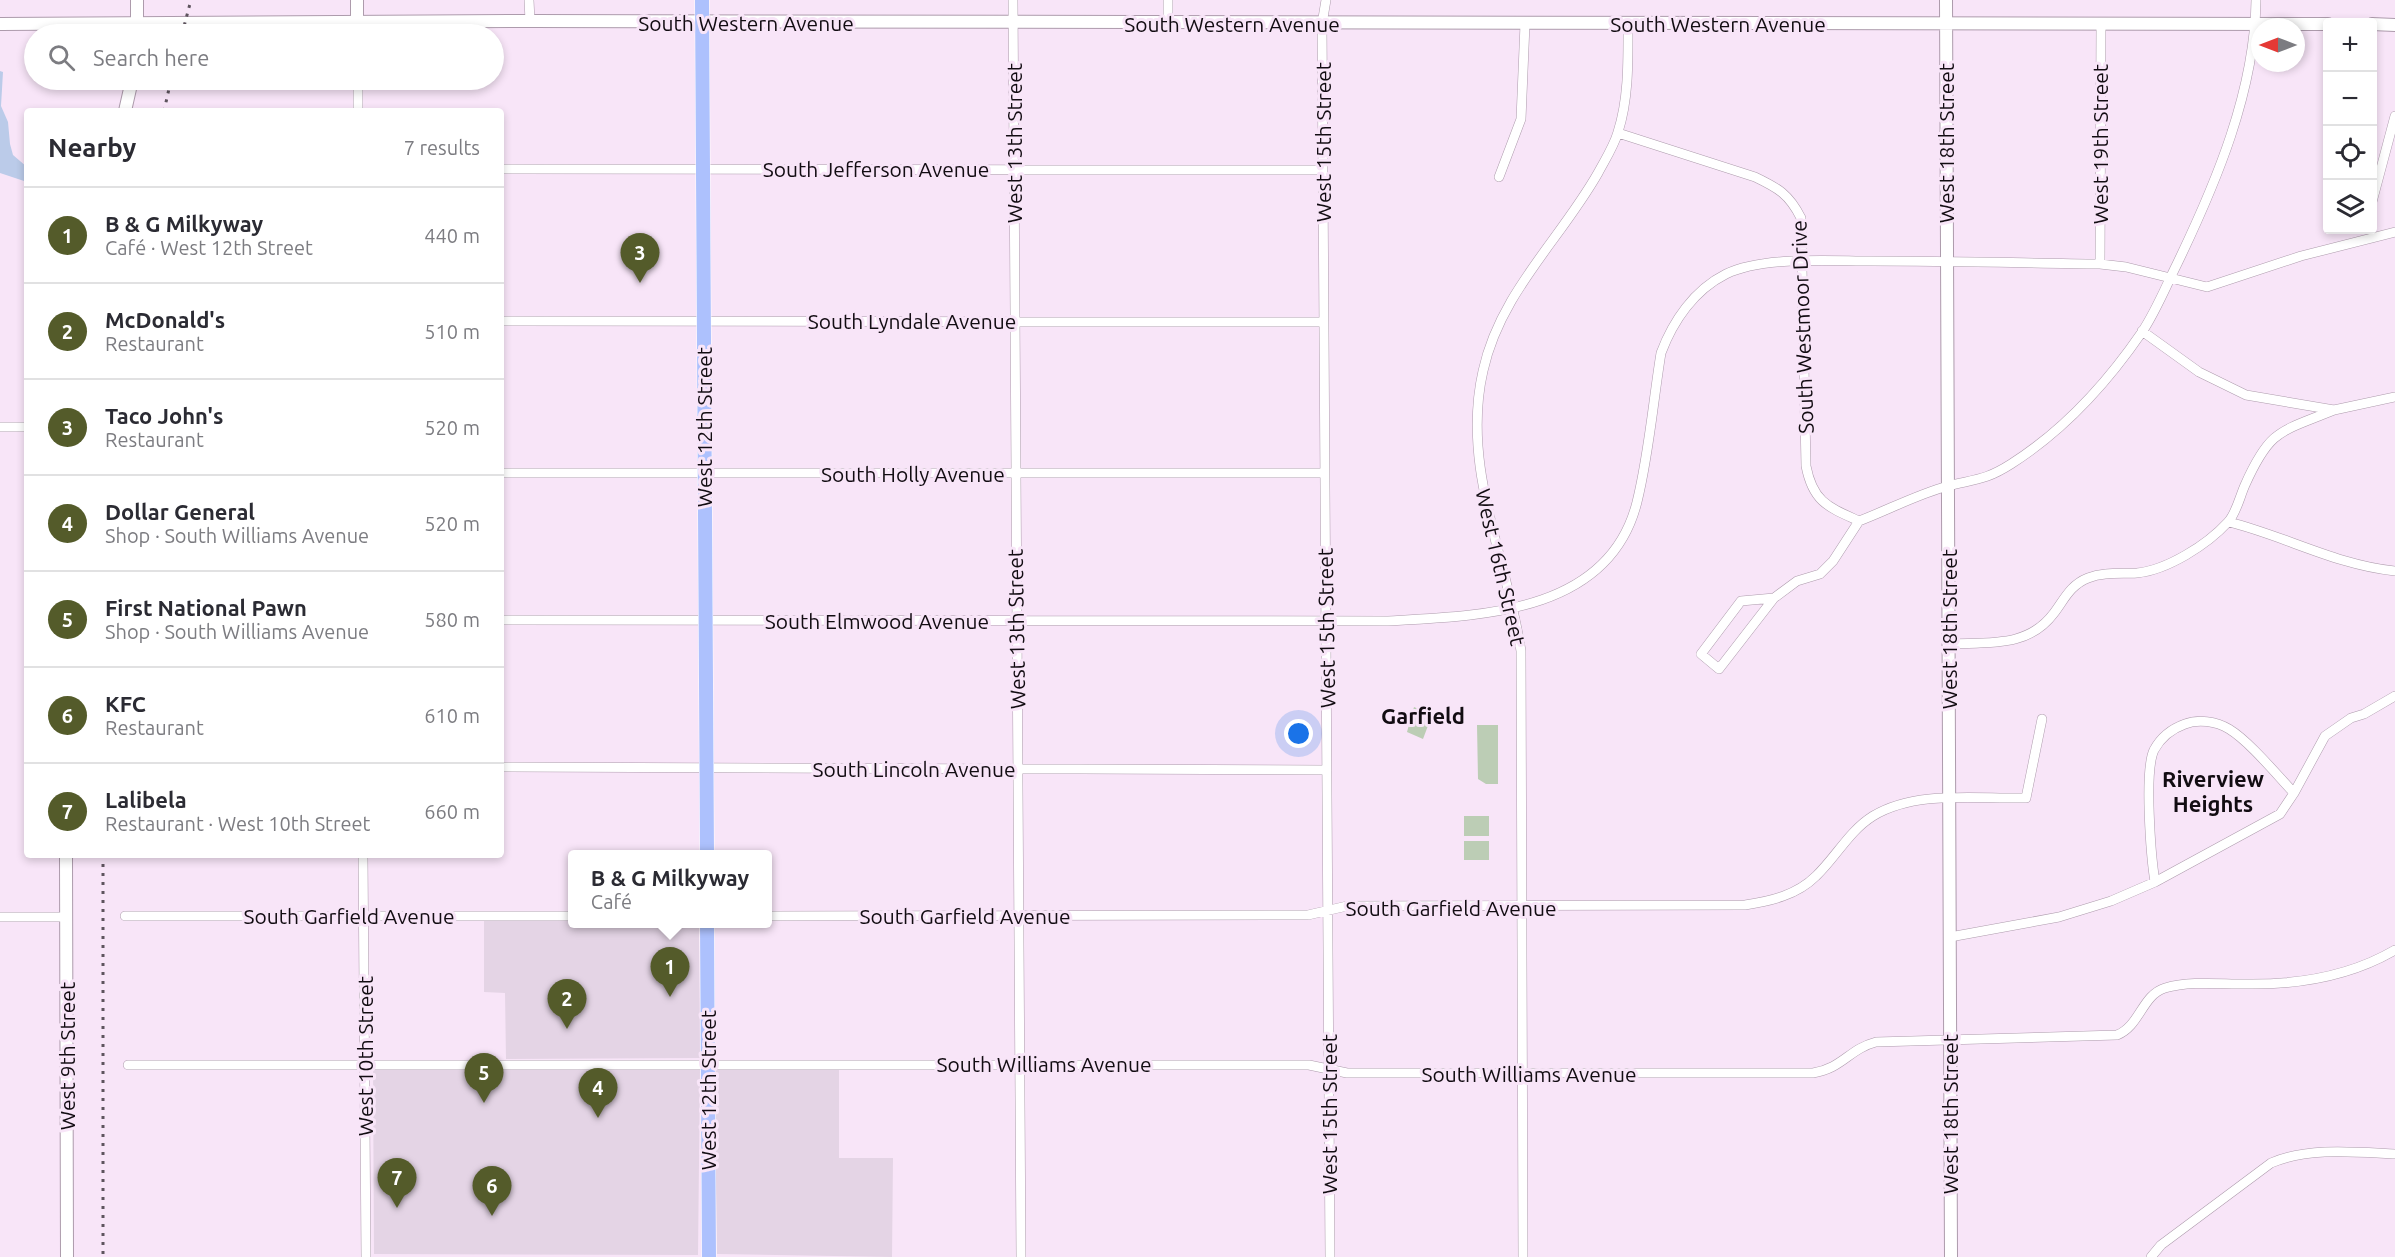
<!DOCTYPE html>
<meta charset="utf-8">
<style>
:root{--surface:#fff;--page:#f7f7f7;--text:#2b2b33;--muted:#7c7c81;--line:#e1e1e2;--accent:#545b2a}
body{margin:0;font-family:Ubuntu,sans-serif;background:var(--page);color:var(--text)}
.controls{position:absolute;right:18px;top:18px;display:grid;overflow:hidden;border-radius:6px;box-shadow:0 3px 9px #0003}
.controls button{width:54px;height:54px;display:grid;place-items:center;padding:0;border:0;border-bottom:2px solid var(--line);background:var(--surface);color:var(--text);font:30px sans-serif}
.compass{position:absolute;left:2251px;top:18px;width:54px;height:54px;border-radius:50%;background:var(--surface);box-shadow:0 3px 9px #0003;rotate:270deg}
.you{position:absolute;left:1299px;top:734px;width:21px;height:21px;margin:-15px;border:4px solid #fff;border-radius:50%;background:#1a73e8;box-shadow:0 0 0 9px #1a73e833}
.badge{display:grid;place-items:center;width:39px;height:39px;border-radius:50%;background:var(--accent);color:#fff;font-size:20px;font-weight:700}
.pin{position:absolute;translate:-50% -50px;filter:drop-shadow(0 2px 3px #0008)}
.pin::after{content:'';position:absolute;top:32px;width:21px;height:18px;background:inherit;clip-path:polygon(0 0,100% 0,50% 100%)}
.popup{position:absolute;left:568px;top:850px;width:204px;height:78px;box-sizing:border-box;display:grid;place-content:center;border-radius:6px;background:var(--surface);filter:drop-shadow(0 2px 4px #0005);font-size:20px;white-space:nowrap;color:var(--muted)}
.popup b{font-size:22px;color:var(--text)}
.popup::after{content:'';position:absolute;left:50%;top:100%;margin-left:-12px;border:12px solid transparent;border-top-color:var(--surface)}
.list{margin:0;padding:0;list-style:none}
h2{display:flex;justify-content:space-between;align-items:center;height:78px;margin:0;padding:0 24px;font-size:26px}
h2 small{font-size:20px;font-weight:400;color:var(--muted)}
.list li{display:grid;grid-template-columns:39px 1fr auto;gap:18px;align-items:center;box-sizing:border-box;height:96px;padding:0 24px;border-top:2px solid var(--line)}
.list b{display:block;font-size:22px;white-space:nowrap}
.list p{margin:0;font-size:20px;white-space:nowrap;color:var(--muted)}
.list em{font-size:20px;font-style:normal;color:var(--muted)}
.icon{flex:none;width:33px;height:33px;fill:none;stroke:currentColor;stroke-width:2;stroke-linecap:round;stroke-linejoin:round}
.map{position:relative;flex:none;width:2395px;height:1257px;overflow:hidden}
.search{position:absolute;background:var(--surface);box-shadow:0 3px 9px #0003;left:24px;top:24px;width:480px;height:66px;display:flex;align-items:center;gap:15px;box-sizing:border-box;padding:0 21px;border-radius:33px;color:var(--muted);font-size:22px}
.panel{position:absolute;background:var(--surface);box-shadow:0 3px 9px #0003;left:24px;top:108px;width:480px;height:750px;border-radius:6px}
.map>svg:first-child{display:block}
</style>
<div class="map">
<svg width="2395" height="1257" viewBox="0 0 2395 1257">
<rect width="100%" height="100%" fill="#f8e5f8"/>
<path fill="#e4d4e5" d="M484,920H572V924H699L700,1058L506,1059L505,993L484,992Z
M373,1069H700L698,1255L374,1254Z
M714,1069H839V1158H893L892,1257L717,1254Z"/>
<path fill="#bccdb5" d="M1414,707L1432,715L1423,739L1407,732Z
M1477,725H1498V784H1486L1478,779Z
M1464,816H1489V836H1464Z
M1464,841H1489V860H1464Z"/>
<path fill="#bbcbe9" d="M0,71L3,72L1,106L8,122L10,144L13,155L27,167V182L0,173Z"/>
<g fill="none" stroke-linecap="round" stroke-linejoin="round">
<path stroke="#bbcbe9" stroke-width="3" d="M155,85L156,80"/>
<defs>
<path id="street" d="M529,0L530,21
M1013,0L1021,1257
M1168,0V23
M1326,0L1322,24L1330,1257
M357,21L358,34
M358,80V111
M1618,133L1755,177C1778,188 1789,194 1801,218L1806,466C1813,502 1828,507 1859,521C1888,510 1918,494 1948,486C1976,479 1986,480 2011,464C2063,431 2107,383 2142,332C2156,311 2166,286 2177,264C2216,183 2255,91 2256,0
M501,169L1323,170
M1499,177L1521,119L1525,24
M2372,202L2395,116
M2100,264L2101,24
M501,321L1323,322
M2142,331L2199,372L2246,395L2334,410L2395,397
M0,427H27
M501,473H1324
M2229,522C2285,536 2336,565 2395,571
M1774,598L1741,601L1701,654L1719,669L1774,598L1797,581L1820,574L1833,561L1859,521
M501,620L1386,621C1480,616 1609,614 1637,502C1649,454 1653,402 1661,353C1673,321 1694,290 1726,274C1763,256 1830,261 1871,261C1947,261 2024,263 2100,264L2126,267L2207,287L2301,256L2395,232
M1949,644C1989,642 2028,648 2054,613C2064,600 2070,585 2088,578C2104,572 2120,574 2137,573C2167,570 2207,545 2228,522C2236,514 2240,496 2245,485C2270,429 2280,432 2334,410
M501,767L1327,770
M363,855L366,1257
M2155,882C2151,857 2144,771 2154,750C2161,737 2171,729 2185,724C2198,719 2216,721 2229,729C2249,741 2277,775 2294,793
M125,916H572
M768,916L1308,915L1347,906L1745,905C1771,901 1797,895 1816,876C1836,857 1849,831 1873,816C1916,790 1976,799 2026,798L2042,719
M0,917H66
M1950,937L2059,917L2111,901L2155,882L2280,814L2294,793L2325,736L2351,718L2364,714L2395,696
M128,1065H1309L1347,1073H1813C1843,1068 1849,1049 1876,1042L2117,1035C2140,1026 2142,995 2165,988C2190,981 2218,984 2244,984C2296,985 2349,977 2395,950
M1523,1257L1521,651C1507,558 1461,467 1483,371C1500,293 1560,240 1598,173C1605,160 1614,146 1618,132C1629,98 1628,60 1628,24
M2151,1257L2161,1245L2271,1163C2308,1147 2355,1152 2395,1154"/>
<path id="secondary" d="M137,0V34
M357,0V21
M1946,0L1951,1257
M0,24L530,21L2328,24
M2372,24L2395,25
M125,111L132,80
M66,855L67,1257"/>
<path id="primary" d="M702,0L707,854
M707,924L709,1257"/>
</defs>
<use href="#street" stroke="#ad9bac" stroke-width="10"/>
<use href="#secondary" stroke="#ad9bac" stroke-width="14"/>
<use href="#primary" stroke="#fff" stroke-width="15"/>
<use href="#street" stroke="#fff" stroke-width="9"/>
<use href="#secondary" stroke="#fff" stroke-width="12"/>
<use href="#primary" stroke="#adc1fd" stroke-width="14"/>
<path stroke="#5e545e" stroke-width="3" stroke-dasharray="3 6" stroke-linecap="butt" d="M182,34L191,0
M164,111L171,80
M103,855V1257"/>
</g>
<g text-anchor="middle" dominant-baseline="central" stroke-width="6" stroke-linejoin="round" paint-order="stroke">
<g font-size="21" fill="#120c12" stroke="#f8e5f8">
<text x="746" y="23">South Western Avenue</text>
<text x="1232" y="24">South Western Avenue</text>
<text x="1718" y="24">South Western Avenue</text>
<text transform="translate(1323 142) rotate(-90)">West 15th Street</text>
<text transform="translate(1014 143) rotate(-90)">West 13th Street</text>
<text transform="translate(1946 143) rotate(-90)">West 18th Street</text>
<text transform="translate(2100 144) rotate(-90)">West 19th Street</text>
<text x="876" y="169">South Jefferson Avenue</text>
<text x="912" y="321">South Lyndale Avenue</text>
<text transform="translate(1802 327) rotate(-92)">South Westmoor Drive</text>
<text transform="translate(704 427) rotate(-90)">West 12th Street</text>
<text x="913" y="474">South Holly Avenue</text>
<text transform="translate(1501 567) rotate(77)">West 16th Street</text>
<text x="877" y="621">South Elmwood Avenue</text>
<text transform="translate(1326 628) rotate(-91)">West 15th Street</text>
<text transform="translate(1016 629) rotate(-91)">West 13th Street</text>
<text transform="translate(1949 629) rotate(-90)">West 18th Street</text>
<text x="914" y="769">South Lincoln Avenue</text>
<text x="1451" y="908">South Garfield Avenue</text>
<text x="349" y="916">South Garfield Avenue</text>
<text x="965" y="916">South Garfield Avenue</text>
<text transform="translate(67 1056) rotate(-90)">West 9th Street</text>
<text transform="translate(365 1056) rotate(-90)">West 10th Street</text>
<text x="1044" y="1064">South Williams Avenue</text>
<text x="1529" y="1074">South Williams Avenue</text>
<text transform="translate(708 1090) rotate(-90)">West 12th Street</text>
<text transform="translate(1329 1114) rotate(-90)">West 15th Street</text>
<text transform="translate(1950 1114) rotate(-90)">West 18th Street</text>
</g>
<g font-size="22" font-weight="bold" fill="#120c12" stroke="#f8e5f8">
<text x="1423" y="715">Garfield</text>
<text x="2213" y="778">Riverview<tspan x="2213" dy="25">Heights</tspan></text>
</g>
</g>
</svg>
<div class="controls">
<button>+</button>
<button>−</button>
<button><svg class="icon" aria-label="locate" viewBox="0 0 24 24"><circle cx="12" cy="12" r="6"/><path d="M12 2v4M12 18v4M2 12h4M18 12h4"/></svg></button>
<button><svg class="icon" aria-label="layers" viewBox="0 0 24 24"><path d="M12 4l9 5-9 5-9-5zM3 14l9 5 9-5"/></svg></button>
</div>
<svg class="compass" viewBox="-18 -18 36 36"><path d="M0-13l5 13h-10z" fill="#e53935"/><path d="M0 13l5-13h-10z" fill="#7c7c81"/></svg>
<div class="you"></div>
<div class="pin badge" style="left:670px;top:997px">1</div>
<div class="popup"><b>B &amp; G Milkyway</b>Café</div>
<div class="pin badge" style="left:567px;top:1029px">2</div>
<div class="pin badge" style="left:640px;top:283px">3</div>
<div class="pin badge" style="left:598px;top:1118px">4</div>
<div class="pin badge" style="left:484px;top:1103px">5</div>
<div class="pin badge" style="left:492px;top:1216px">6</div>
<div class="pin badge" style="left:397px;top:1208px">7</div>
<div class="search"><svg class="icon" aria-label="search" viewBox="0 0 24 24"><circle cx="10" cy="10" r="6"/><path d="M15 15l6 6"/></svg>Search here</div>
<section class="panel">
<h2>Nearby<small>7 results</small></h2>
<ul class="list">
<li><span class="badge">1</span><div><b>B &amp; G Milkyway</b><p>Café · West 12th Street</p></div><em>440 m</em></li>
<li><span class="badge">2</span><div><b>McDonald's</b><p>Restaurant</p></div><em>510 m</em></li>
<li><span class="badge">3</span><div><b>Taco John's</b><p>Restaurant</p></div><em>520 m</em></li>
<li><span class="badge">4</span><div><b>Dollar General</b><p>Shop · South Williams Avenue</p></div><em>520 m</em></li>
<li><span class="badge">5</span><div><b>First National Pawn</b><p>Shop · South Williams Avenue</p></div><em>580 m</em></li>
<li><span class="badge">6</span><div><b>KFC</b><p>Restaurant</p></div><em>610 m</em></li>
<li><span class="badge">7</span><div><b>Lalibela</b><p>Restaurant · West 10th Street</p></div><em>660 m</em></li>
</ul>
</section>
</div>
